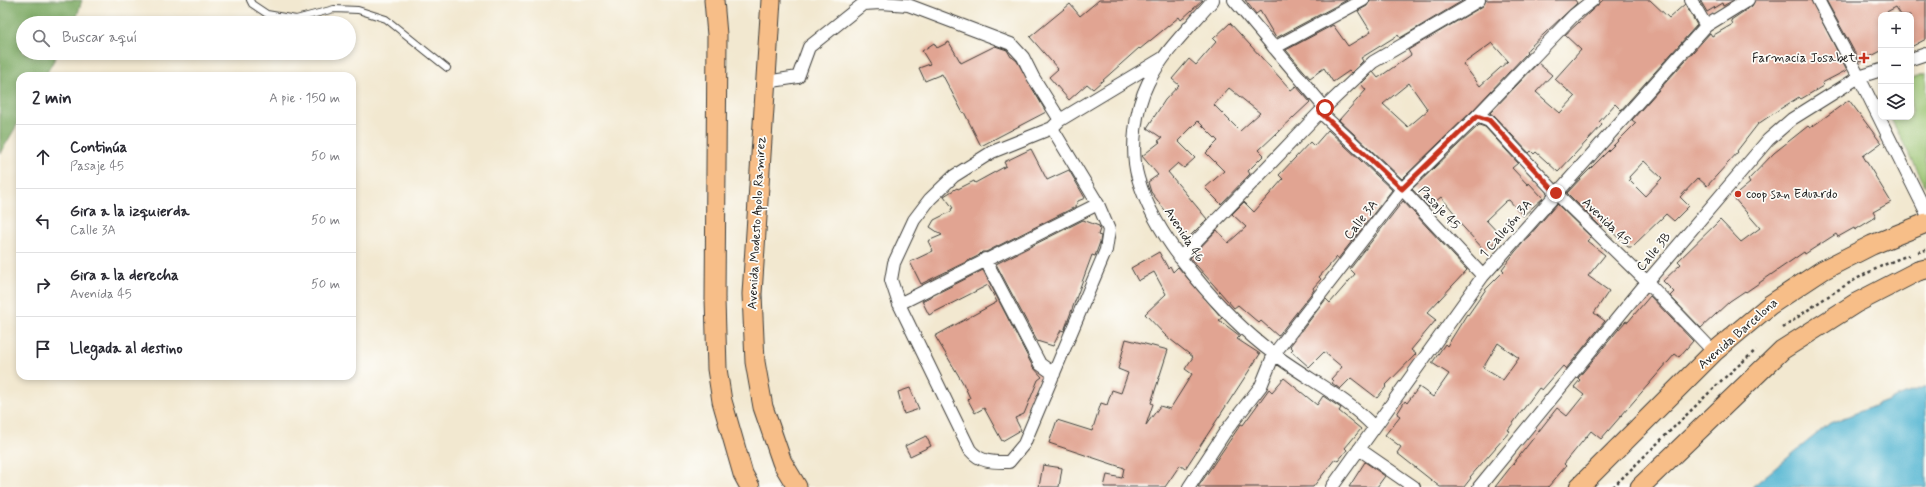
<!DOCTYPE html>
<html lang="es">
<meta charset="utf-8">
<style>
:root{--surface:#fff;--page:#f2f2f3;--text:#2b2b33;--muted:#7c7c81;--line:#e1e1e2}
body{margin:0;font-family:Mynerve,sans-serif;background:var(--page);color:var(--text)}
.controls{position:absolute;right:12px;top:12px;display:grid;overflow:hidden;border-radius:8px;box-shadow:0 2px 6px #0003}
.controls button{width:36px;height:36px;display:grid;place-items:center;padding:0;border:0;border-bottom:1px solid var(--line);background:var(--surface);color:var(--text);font:20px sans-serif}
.stop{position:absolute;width:12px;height:12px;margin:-9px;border:3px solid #c8321e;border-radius:50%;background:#fff}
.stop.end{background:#c8321e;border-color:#fff;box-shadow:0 1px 4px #0008}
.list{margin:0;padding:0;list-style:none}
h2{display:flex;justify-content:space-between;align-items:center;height:52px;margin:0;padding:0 16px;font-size:17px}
h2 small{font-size:13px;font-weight:400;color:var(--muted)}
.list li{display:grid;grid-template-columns:26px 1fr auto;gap:12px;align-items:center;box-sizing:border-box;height:64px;padding:0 16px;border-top:1px solid var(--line)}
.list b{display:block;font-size:15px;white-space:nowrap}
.list p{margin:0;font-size:13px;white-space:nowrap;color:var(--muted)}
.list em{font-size:13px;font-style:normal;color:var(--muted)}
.icon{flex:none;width:22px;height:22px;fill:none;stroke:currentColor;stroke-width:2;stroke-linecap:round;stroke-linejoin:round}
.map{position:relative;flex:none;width:1926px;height:487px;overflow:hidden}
.search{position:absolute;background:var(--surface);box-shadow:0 2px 6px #0003;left:16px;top:16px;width:340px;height:44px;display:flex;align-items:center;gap:10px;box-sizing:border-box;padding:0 14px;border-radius:22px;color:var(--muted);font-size:15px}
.panel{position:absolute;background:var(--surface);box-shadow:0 2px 6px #0003;left:16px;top:72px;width:340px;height:308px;border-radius:12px}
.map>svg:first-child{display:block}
</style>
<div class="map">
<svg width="1926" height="487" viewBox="0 0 1926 487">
<rect width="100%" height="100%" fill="#fdfcf7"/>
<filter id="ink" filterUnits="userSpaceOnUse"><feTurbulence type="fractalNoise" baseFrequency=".025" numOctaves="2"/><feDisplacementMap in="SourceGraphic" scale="8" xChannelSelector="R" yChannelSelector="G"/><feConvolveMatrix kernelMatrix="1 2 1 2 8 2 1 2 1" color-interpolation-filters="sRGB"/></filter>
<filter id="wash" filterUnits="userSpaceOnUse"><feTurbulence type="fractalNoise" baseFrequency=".012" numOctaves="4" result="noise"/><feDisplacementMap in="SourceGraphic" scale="16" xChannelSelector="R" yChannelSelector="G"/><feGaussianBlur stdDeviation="0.9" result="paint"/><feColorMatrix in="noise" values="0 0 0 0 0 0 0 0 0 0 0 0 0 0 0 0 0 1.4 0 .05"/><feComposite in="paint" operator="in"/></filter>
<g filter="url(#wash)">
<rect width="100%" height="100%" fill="#f2e8d0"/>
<path fill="#97c16e" stroke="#5a6e45" d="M1926,74V187L1890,117H1911V79Z"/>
<path fill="#79a761" stroke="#4a623e" d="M0,0H82L75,23H23V53H58L45,76H20V120L0,154Z"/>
<path fill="#53b5d2" stroke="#386877" d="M1926,386V487H1752L1830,423Z"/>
<g id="blocks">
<path fill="#e1a492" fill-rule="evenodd" d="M1099,0H1203L1181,20L1179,17L1140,49L1139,48L1093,89L1087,84L1069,100L1049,77L1058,69L1030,37L1070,4L1080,16Z
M1245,0H1347L1276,38L1260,11L1256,14Z
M1370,0H1464L1400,38L1398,35L1361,58L1363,61L1351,73L1349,71L1333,82L1324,68L1310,78L1286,50L1333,25L1348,46L1371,32L1358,11L1367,6Z
M1486,0H1575L1577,3L1529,48L1526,52L1527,53L1472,111L1402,179L1339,120L1366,90L1361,84L1373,72L1378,78L1411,55L1408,50L1483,6ZM1492,43L1508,61L1480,86L1463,64ZM1409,83L1428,110L1408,127L1383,104Z
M1603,0H1650L1669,18L1685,4L1697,25L1621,110L1615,104L1599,122L1602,125L1558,172L1536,152L1534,154L1531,151L1529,153L1494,116L1490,113L1538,63L1552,75L1536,92L1560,113L1575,97L1555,79L1581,50L1565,35Z
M1700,0H1734L1723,6L1722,3L1707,12Z
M1755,0H1811L1847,70L1822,83L1823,86L1801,99L1799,97L1780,109L1758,124L1737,151L1738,152L1707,186L1698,178L1680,197L1689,206L1674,221L1666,214L1632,247H1628L1604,224L1601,227L1567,193L1582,177L1636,123L1632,120L1710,33L1712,36L1733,24L1731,20L1752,6ZM1644,161L1662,178L1645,196L1629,180L1630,179L1629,177Z
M1826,0H1926V39L1911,47V15H1901L1896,7L1881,15V51L1860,62Z
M1230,23L1291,90L1296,86L1310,102L1259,150L1264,155L1248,171L1250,174L1221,204L1205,188L1224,171L1206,153L1218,141L1198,121L1178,141L1195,158L1184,168L1178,163L1168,172L1207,219L1187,239L1170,219L1171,218L1151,192L1148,182L1158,175L1142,156L1160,142L1158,141L1162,138L1147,128L1165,100L1179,85L1172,79L1189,59L1196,65L1216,42L1213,39ZM1229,88L1260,113L1240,131L1214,105Z
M949,42L961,63L995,46L1007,50L1011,57H1012L1017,61L1046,112L981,146L964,112L963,113L942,74L925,81L919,68L930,64L922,51L934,43L937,48Z
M1849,100L1881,143L1863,156L1891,202L1873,212L1876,217L1855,230L1854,228L1838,237L1836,234L1805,254L1804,252L1746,292L1745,291L1730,301L1701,328L1670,296L1674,292L1663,281L1681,264L1678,261L1720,220L1741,242L1760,228L1733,197L1750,183L1748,180L1774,153L1808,126L1810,128Z
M1479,125L1485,127L1518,163L1512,168L1528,185L1529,183L1543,198L1523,216L1509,200L1506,201L1486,220L1501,236L1485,251L1454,217L1456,215L1441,197L1429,207L1412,189Z
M1328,130L1392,190L1338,259L1337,257L1319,277L1321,279L1313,288L1314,290L1278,336L1261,321L1259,323L1238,305L1234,308L1190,258L1217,230L1228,243L1246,227L1232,214L1244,202L1254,212L1283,179L1279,175L1310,142L1314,146Z
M1031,149L1047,180L1069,170L1085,198L1078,201L1075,207L986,252H982L978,256L921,284L910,262L933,251L928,241L942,235L930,227L934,220L952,211L951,209L953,208L944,196L957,188L958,189L974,181L975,183L1006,166L1004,162Z
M1403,201L1467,270L1427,313L1436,320L1411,350L1416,354L1385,386L1386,387L1377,398L1351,378L1340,389L1332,383L1333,381L1331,379L1342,367L1324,352L1309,367L1291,351L1293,349L1290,346L1326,299L1330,303L1355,274L1350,269Z
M1557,204L1591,237L1587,241L1605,255L1588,276L1609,291L1594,313L1605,321L1566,369L1563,366L1542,390L1539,388L1508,430L1510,431L1470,477L1471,478L1464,487H1440L1397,453L1401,447L1385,435L1400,416L1397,414L1405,401L1407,403L1419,387L1433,397L1449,374L1432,363L1445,344L1447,346L1467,314L1468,315L1486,289L1504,271L1502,269L1515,252ZM1498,343L1519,358L1503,380L1483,368Z
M1083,220L1099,226L1100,229L1098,235L1101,236L1100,242L1095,256L1092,255L1064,331L1061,330L1053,346L1037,341L996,264Z
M1159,252L1168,268L1170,266L1173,272L1178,267L1222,318L1219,320L1240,336L1237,339L1260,354L1185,469L1180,465L1165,487H1104L1107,475L1122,478L1124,468L1049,443L1057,420L1092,431L1101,403L1107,405L1112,390L1121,393L1128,373L1118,369L1126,339L1168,350L1151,403L1153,404L1146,425L1160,406L1170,409L1192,374L1185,369L1193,357L1166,336L1145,314L1166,294L1154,272L1138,281L1131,268Z
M983,270L1033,367L1042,377L1038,380L1024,414L1015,418L1021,430L1002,441L984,408L975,413L968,400L970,398L963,383L935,336L997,302L988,285L929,315L922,301Z
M1650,296L1693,341L1679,357L1675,354L1601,439L1591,431L1564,464L1566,466L1548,487H1495L1557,408L1567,416L1584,395L1574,387L1580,380L1578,378L1618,330L1626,321L1628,322Z
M1284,378L1317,405L1323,396L1341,408L1339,411L1361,429L1345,448L1347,450L1338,461L1335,459L1313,487H1198L1241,424L1243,425L1269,389L1272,392Z
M910,388L919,409L904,414L898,392Z
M926,436L931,446L910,456L905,446Z
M1365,462L1385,476L1377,487H1349Z
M1043,465L1062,468L1059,487H1039Z"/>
</g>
</g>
<g filter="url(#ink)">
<use href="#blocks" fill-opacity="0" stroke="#3c3b37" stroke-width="1"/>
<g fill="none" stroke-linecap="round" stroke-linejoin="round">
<defs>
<path id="lane" d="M250,0L252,4L267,14L296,19L334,9L358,10L386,19L447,68"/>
<path id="street" d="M1213,0C1191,26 1163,52 1148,83C1135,109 1130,150 1138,178C1155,239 1224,317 1274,354C1307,379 1346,397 1374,427
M1234,0L1325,108
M1691,0L1706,26
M1818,0L1859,77L1926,212
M1274,48L1363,0
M1911,59L1926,54
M766,82L798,77L809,47L863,4L881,3L908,5L1011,44L1023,57L1033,77L1060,120
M1320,112L1402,189L1483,276
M1477,116L1489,121L1556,193L1647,282L1714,352
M1052,128L1098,204L1109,230L1106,250L1024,444L1009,462C993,462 981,463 970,450L899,304L891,280L894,263L914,220L930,199L954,176L992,152L1052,128L1060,120L1163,58
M1180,258L1320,112L1373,62L1479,0
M985,259L1040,364L1054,374
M899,304L1098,204
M1359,449L1414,487
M1189,487L1225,432L1261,386L1274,354L1402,189L1477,116L1574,15L1593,0
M1332,487L1483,276L1706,26L1748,0
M1479,487L1647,282L1768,140L1792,119L1859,77L1881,70"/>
<path id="primary" d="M714,0L717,35L715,299L717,369L722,401L743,474L750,487
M771,0L752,294L755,362L763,407L782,462L797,487
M1579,487L1714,352L1770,305L1823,270L1872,245L1926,223
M1640,487L1782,350L1856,303L1918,271L1926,269"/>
</defs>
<use href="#lane" stroke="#3c3b37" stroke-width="8"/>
<use href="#street" stroke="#3c3b37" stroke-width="14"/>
<use href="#primary" stroke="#3c3b37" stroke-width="21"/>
<path stroke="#3c3b37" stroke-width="2.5" stroke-dasharray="3 3" stroke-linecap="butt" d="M1918,252L1926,250
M1783,328C1822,299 1863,271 1909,255
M1613,487L1722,380L1756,350"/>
<use href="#lane" stroke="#fff" stroke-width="6"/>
<use href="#street" stroke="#fff" stroke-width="12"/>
<use href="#primary" stroke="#f7be88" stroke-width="19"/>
</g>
</g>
<g fill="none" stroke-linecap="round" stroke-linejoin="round" filter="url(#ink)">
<path stroke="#c8321e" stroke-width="5" d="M1325,108L1320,112L1402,189L1477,116L1489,120L1556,193"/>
</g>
<g fill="#c8321e" stroke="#fdfcf7" stroke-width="1.5">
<path d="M1862 52h4v4h4v4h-4v4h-4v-4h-4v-4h4z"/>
<circle cx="1738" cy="194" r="4"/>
</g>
<g text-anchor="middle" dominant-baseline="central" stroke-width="3.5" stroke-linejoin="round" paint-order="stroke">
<g font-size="13" fill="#1c1c1c" stroke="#fdfcf7" text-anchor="end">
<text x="1856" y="58">Farmacia Josabet</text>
<text x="1746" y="194" text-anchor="start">coop san Eduardo</text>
</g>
<g font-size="13" fill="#1c1c1c" stroke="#fdfcf7">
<text transform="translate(1439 208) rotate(47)">Pasaje 45</text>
<text transform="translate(1361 220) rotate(-52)">Calle 3A</text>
<text transform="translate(1606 222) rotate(44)">Avenida 45</text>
<text transform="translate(757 223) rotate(-87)">Avenida Modesto Apolo Ramirez</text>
<text transform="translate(1506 229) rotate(-49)">1 Callejón 3A</text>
<text transform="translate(1184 235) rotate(57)">Avenida 46</text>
<text transform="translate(1654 252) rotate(-50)">Calle 3B</text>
<text transform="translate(1738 334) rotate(-41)">Avenida Barcelona</text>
</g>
</g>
</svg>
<div class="controls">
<button>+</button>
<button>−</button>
<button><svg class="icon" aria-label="layers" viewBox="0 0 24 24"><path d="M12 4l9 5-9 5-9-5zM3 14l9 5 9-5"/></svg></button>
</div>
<div class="stop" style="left:1325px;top:108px"></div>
<div class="stop end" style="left:1556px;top:193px"></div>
<div class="search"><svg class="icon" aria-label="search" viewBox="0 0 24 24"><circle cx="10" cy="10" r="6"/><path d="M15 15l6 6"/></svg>Buscar aquí</div>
<section class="panel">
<h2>2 min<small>A pie · 150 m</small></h2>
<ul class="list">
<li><svg class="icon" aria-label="ahead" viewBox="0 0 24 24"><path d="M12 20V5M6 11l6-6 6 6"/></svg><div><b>Continúa</b><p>Pasaje 45</p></div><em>50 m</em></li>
<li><svg class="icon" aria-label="left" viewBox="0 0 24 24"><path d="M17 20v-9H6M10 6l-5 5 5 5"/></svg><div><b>Gira a la izquierda</b><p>Calle 3A</p></div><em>50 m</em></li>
<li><svg class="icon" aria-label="right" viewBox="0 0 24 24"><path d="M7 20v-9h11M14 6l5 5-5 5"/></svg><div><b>Gira a la derecha</b><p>Avenida 45</p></div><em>50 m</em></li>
<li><svg class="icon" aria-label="arrive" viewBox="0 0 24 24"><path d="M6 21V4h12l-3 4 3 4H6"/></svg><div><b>Llegada al destino</b></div></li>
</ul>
</section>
</div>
